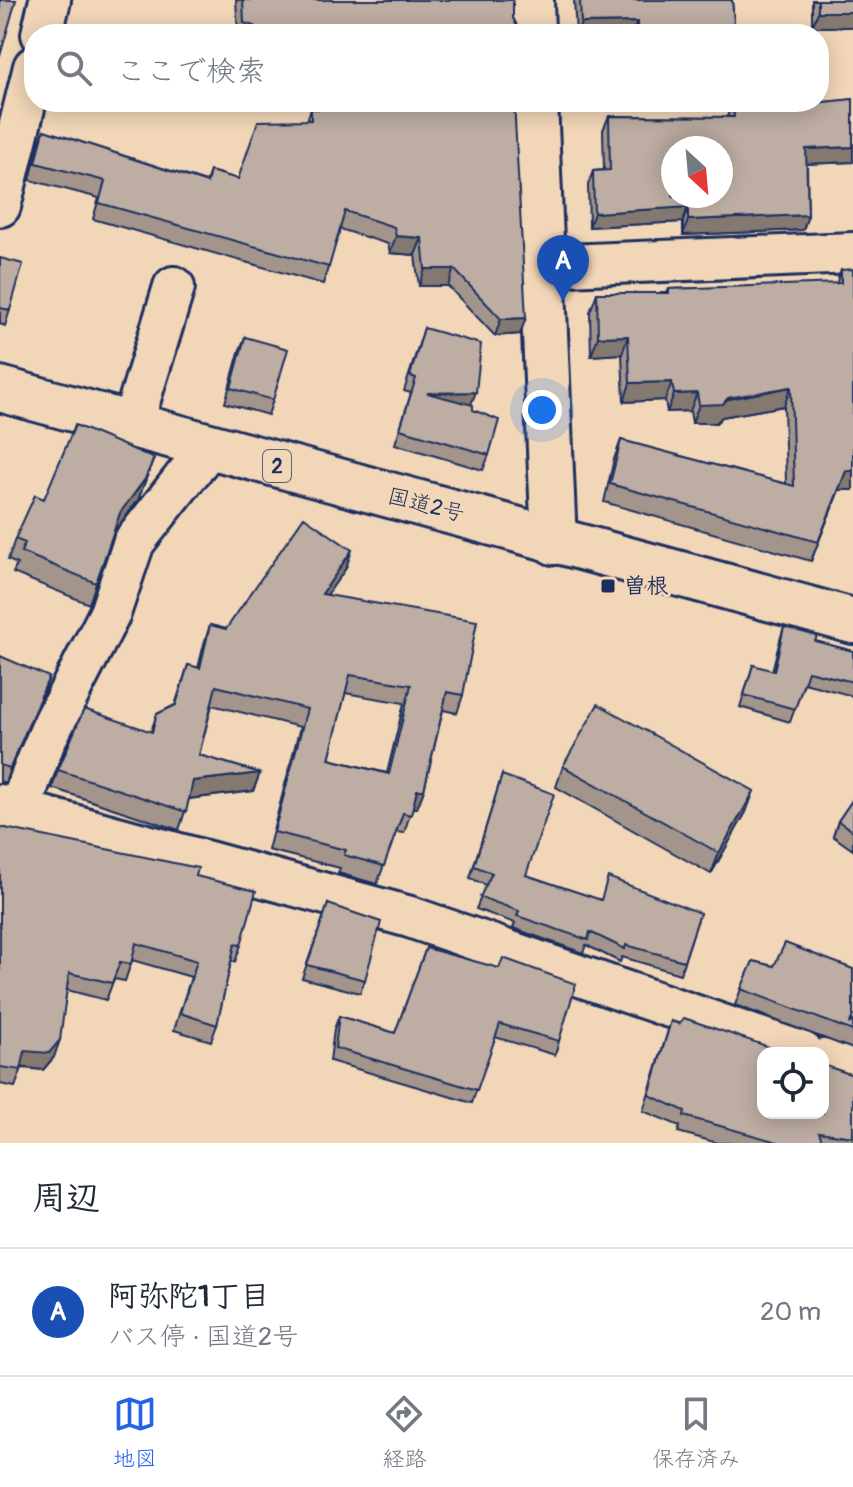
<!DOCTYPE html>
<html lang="ja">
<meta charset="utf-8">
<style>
:root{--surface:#fff;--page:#f6f6f7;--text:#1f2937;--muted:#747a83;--line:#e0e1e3;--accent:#2563eb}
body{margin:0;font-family:Pangolin,"Klee One",sans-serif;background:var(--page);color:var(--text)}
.controls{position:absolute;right:24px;bottom:24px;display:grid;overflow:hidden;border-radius:16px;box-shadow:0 4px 20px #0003}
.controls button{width:72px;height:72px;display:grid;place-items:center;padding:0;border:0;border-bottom:2px solid var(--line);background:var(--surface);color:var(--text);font:40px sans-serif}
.compass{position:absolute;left:661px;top:136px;width:72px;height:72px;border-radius:50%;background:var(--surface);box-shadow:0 4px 20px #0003;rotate:154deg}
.you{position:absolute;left:542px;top:410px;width:28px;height:28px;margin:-20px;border:6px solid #fff;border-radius:50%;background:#1a73e8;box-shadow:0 0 0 12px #1a73e833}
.badge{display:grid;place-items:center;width:52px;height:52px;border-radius:50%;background:var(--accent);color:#fff;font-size:26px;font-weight:700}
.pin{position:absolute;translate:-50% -66px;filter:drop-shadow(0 2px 4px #0008)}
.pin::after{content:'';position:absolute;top:42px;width:28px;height:24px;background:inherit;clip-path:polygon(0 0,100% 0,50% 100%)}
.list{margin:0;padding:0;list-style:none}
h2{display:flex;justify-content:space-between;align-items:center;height:104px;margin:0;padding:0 32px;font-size:34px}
h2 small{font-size:26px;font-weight:400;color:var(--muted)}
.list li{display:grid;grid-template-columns:52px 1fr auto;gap:24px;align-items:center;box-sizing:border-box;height:128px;padding:0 32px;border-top:2px solid var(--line)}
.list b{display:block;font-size:30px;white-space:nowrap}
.list p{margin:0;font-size:26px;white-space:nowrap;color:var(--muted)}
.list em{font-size:26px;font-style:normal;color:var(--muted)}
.icon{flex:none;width:44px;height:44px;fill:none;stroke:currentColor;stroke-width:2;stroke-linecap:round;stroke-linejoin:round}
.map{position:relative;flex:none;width:853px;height:1143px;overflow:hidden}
.search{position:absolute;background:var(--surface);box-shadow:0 4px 20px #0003;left:24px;right:24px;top:24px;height:88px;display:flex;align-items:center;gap:20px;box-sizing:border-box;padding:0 28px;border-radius:32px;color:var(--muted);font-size:30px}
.sheet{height:232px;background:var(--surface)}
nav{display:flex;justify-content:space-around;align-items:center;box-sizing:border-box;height:112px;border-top:2px solid var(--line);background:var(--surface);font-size:22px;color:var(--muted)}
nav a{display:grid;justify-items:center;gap:4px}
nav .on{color:var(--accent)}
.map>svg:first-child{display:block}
</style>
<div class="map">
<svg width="853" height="1143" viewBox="0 0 853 1143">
<rect width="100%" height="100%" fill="#f2d6b8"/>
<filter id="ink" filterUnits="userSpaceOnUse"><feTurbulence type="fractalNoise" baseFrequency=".0125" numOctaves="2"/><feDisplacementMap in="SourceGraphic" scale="16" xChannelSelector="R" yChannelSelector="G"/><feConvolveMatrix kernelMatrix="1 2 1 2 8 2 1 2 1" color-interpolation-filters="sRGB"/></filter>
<g filter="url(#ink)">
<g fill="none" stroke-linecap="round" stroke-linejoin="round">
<defs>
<path id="street" d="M42,34L50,0
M0,206L34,67
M543,266L853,253
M132,425L174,287
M0,805L410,917L803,1053
M19,810L45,740L110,613L134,542L209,447
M823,1060L853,1071"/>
<path id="secondary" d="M531,0L532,34
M535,102L554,542"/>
<path id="highway" d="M0,389L853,621"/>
</defs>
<use href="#street" stroke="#1b2f5e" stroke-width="46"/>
<use href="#secondary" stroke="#1b2f5e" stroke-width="50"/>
<use href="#highway" stroke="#1b2f5e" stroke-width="50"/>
<use href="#street" stroke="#f2d6b8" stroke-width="40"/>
<use href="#secondary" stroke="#f2d6b8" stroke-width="44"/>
<use href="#highway" stroke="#f2d6b8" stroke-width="44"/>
</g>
<path fill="#a3958b" stroke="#1b2f5e" stroke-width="2" fill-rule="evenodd" d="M236,0H513V18L521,34H238Z
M574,0H732L735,34H576Z
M812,0H853L812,27Z
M853,99V162L807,164L808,215L803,230L683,235V222L589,227L588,185L593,171L604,170L603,130L609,116L727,117L732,102H803L804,104Z
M424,102H514L520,334L495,336L448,286H419L415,255L390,253L388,244L340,229L323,284L93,219L99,198L30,180L38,147L44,130L206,182L210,171L237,179L307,120L311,109L424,107Z
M0,258L10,310L5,326L0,324Z
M841,270L839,490L811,561L604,502L614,459L621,440L786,484L784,406L722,417L716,423H692L690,411L667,412L665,400L624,402L622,354L591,356L590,312L597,293H667L669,289L836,284Z
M424,328L473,410L489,455L483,470L395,444L411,393L404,391Z
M245,337L273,400L268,415L225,403L239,352Z
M154,458L138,500L113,533L89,604L13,573L17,564L8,560L15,539L44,499Z
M346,568L327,594L463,695L457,713L443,710L424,790L417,808H412L404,833L396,832L377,884L338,873L340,868L268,850L300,727L212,705L199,755L260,773L253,791L189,799L179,830L52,788L58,770L151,731L157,714L175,705L188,665L198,668L204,644L210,625L226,629ZM345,693L404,703L387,773L329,759Z
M784,627L815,641L853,651V696L804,683L790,722L740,707L753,665L772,671L780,640Z
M0,656L44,692L5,783L0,781Z
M563,766L746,812L711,874L556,787Z
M502,775L526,875L600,900L700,913L680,974L622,957L620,962L586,945L583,953L513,928L515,923L476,909L486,885L470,878Z
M853,799V850L833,836L838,821Z
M0,827L196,876L241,945L235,962L231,961L217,1025L211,1041L174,1030L191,977L132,960L125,981L114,979L106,1000L67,990L54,1057L43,1070L22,1068L15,1087L0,1084Z
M328,904L365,980L360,993L302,978Z
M426,948L559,1041L555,1055L495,1037L472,1103L330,1061L334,1029L339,1016L395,1033Z
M741,989L851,1022L853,1021V1049L735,1005Z
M671,1021L853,1075V1143H718L678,1132L680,1126L643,1111Z"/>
<path fill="#847971" stroke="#1b2f5e" stroke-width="2" d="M818,12H853V27H812Z
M637,22L632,34H577L581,23Z
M853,147V162L801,164L806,149Z
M688,207L683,222L589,227L594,213Z
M808,215L803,230L683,235L688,220Z
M396,236L422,238L415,255L390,253Z
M425,269H454L448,286H419Z
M526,318L520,334L495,336L501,319Z
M628,336L622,354L591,356L598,337Z
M672,382L665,400L624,402L630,383Z
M791,387L784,406L722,417L716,423H692L699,405Z
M476,392L470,407L427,393Z
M697,393L690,411L667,412L674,394Z
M154,458L138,500L112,534L120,513Z
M846,471H853V490H839L811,561Z
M352,550L346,568L315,612L322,594Z
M49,677L44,692L5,783L10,768Z
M260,773L253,791L187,799L193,781Z
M417,790H424L417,808H411Z
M754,791L746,812L711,874L719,853Z
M60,1040L54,1057L43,1070L19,1067L25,1051Z"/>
<path fill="#bdada2" stroke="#1b2f5e" stroke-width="2" fill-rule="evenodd" d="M0,0H16L0,56Z
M243,0H513V18L521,34H254V26L244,23Z
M580,0H732L735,34H637V22L581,23Z
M818,0H853V12H818Z
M853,99V147L806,149L808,215L688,220V207L594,213L593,171L610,170L609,116L734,117L733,102H803L804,104ZM673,148H721V196H673Z
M431,102H514L526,318L501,319L454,269H425L422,238L396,236L394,227L345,211L329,267L99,203L105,181L36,163L44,130L207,183L210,171L238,179L258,121L311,120V109L431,107Z
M0,258L23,264L10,310L0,308Z
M853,269V471H846L818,542L610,484L621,440L794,486L791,387L728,398L723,404L699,405L697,393L674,394L672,382L630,383L628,336L598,337L597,293H669V289L841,283V270Z
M424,328L481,344L476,392L427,393L473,405V410L499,420L489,455L400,429L416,378L410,376Z
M245,337L288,349L273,400L231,388Z
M75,425L154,458L145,479L120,513L96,583L21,552L25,543L15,539L35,495L44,499Z
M304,517L352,550L322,594L477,621L463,695L447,692L424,790H417L411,815L403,813L384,866L344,855L346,850L274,832L307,709L216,686L199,755L260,773L193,781L186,812L58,770L84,709L152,732L157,714L176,705L188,665L200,668L210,625L226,629ZM350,675L411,685L389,774L329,759Z
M784,627L817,636L815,641L853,651V682L808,671L795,709L744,695L753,665L774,671Z
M0,656L49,677L10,768L0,765Z
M598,704L754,791L719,853L563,766Z
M502,775L554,794L526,875L601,900L608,877L700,913L684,961L626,945L625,949L590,932L588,940L517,916L519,911L480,897L492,873L474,866Z
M853,799V831L838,821Z
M0,827L198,868L196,876L256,891L241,945L235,944L217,1025L180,1013L197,961L136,943L131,964L120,962L112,983L69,973L60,1040L49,1053L25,1051L21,1070L0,1067Z
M328,904L381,922L365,980L307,965Z
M785,943L853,969V1016L850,1023L853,1021V1031L741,989L753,961L774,966Z
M426,948L499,968L503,958L576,984L559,1041L500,1024L477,1090L335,1048L339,1016L395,1033Z
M684,1018L787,1053H763V1113H823V1065L853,1075V1137L819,1132L823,1143H781L684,1116L685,1111L649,1095L671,1021L679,1024Z"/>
</g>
<rect fill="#1b2f5e" stroke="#f2d6b8" stroke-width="3" x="600" y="578" width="16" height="16" rx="4"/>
<g text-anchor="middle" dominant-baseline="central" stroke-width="6" stroke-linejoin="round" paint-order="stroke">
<rect fill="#f2d6b8" stroke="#5c6179" stroke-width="2" x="263" y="450" width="28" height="32" rx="6"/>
<g font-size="20" font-weight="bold" fill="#1b2f5e">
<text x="277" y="466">2</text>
</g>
<g font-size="22" fill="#1b2f5e" stroke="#f2d6b8">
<text transform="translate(426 505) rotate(14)">国道2号</text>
</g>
<g font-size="22" font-weight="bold" fill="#1b2f5e" stroke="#f2d6b8" text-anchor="start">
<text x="624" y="586">曽根</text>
</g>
</g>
</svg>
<div class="controls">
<button><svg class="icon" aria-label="locate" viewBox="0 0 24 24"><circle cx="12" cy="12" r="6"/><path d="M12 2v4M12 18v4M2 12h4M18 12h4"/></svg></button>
</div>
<svg class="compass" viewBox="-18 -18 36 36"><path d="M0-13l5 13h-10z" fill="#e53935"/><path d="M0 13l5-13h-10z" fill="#747a83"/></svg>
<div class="you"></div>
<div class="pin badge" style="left:563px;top:301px;background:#1a4fb4">A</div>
<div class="search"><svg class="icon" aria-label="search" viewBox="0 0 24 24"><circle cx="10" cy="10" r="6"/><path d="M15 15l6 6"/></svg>ここで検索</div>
</div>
<section class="sheet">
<h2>周辺<small></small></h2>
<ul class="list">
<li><span class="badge" style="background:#1a4fb4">A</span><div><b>阿弥陀1丁目</b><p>バス停 · 国道2号</p></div><em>20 m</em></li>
</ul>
</section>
<nav>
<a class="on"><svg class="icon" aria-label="map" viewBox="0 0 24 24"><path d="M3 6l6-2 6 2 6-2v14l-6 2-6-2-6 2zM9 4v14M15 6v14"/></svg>地図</a>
<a><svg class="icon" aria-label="directions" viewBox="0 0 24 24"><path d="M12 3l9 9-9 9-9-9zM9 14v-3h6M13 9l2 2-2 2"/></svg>経路</a>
<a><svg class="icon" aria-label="saved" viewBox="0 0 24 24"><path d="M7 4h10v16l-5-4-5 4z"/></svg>保存済み</a>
</nav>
